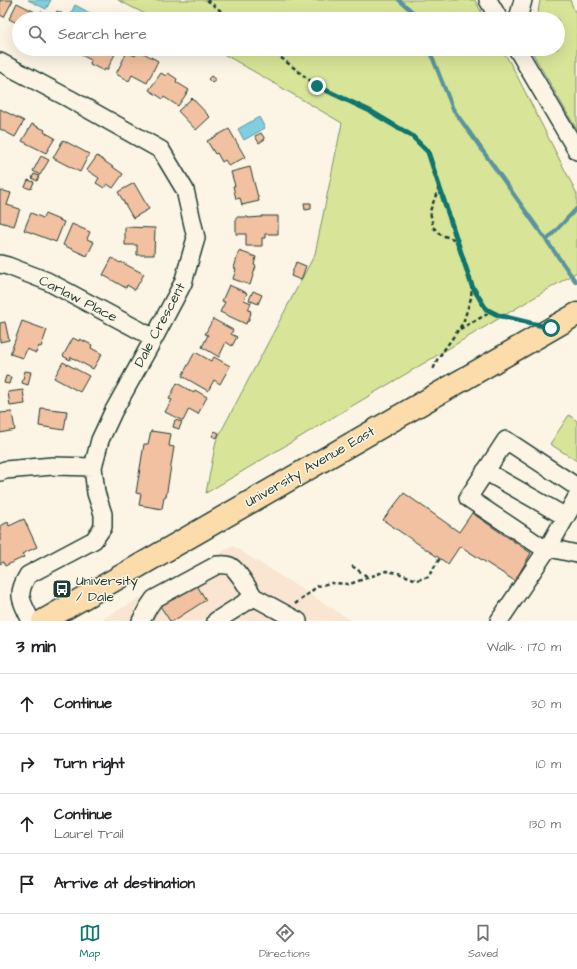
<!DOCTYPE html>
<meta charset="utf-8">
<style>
:root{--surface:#fff;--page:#f2f2f2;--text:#202124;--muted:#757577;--line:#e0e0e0;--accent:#0f766e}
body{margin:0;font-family:"Architects Daughter",sans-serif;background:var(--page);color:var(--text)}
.stop{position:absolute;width:12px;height:12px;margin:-9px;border:3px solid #0f766e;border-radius:50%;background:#fff}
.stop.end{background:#0f766e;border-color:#fff;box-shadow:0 1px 4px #0008}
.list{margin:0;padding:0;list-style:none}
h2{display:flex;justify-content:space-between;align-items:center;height:52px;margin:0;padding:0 16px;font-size:17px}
h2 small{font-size:13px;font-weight:400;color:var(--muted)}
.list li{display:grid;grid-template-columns:26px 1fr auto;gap:12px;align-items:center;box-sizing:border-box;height:60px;padding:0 16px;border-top:1px solid var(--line)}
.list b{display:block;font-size:15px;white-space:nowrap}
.list p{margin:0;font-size:13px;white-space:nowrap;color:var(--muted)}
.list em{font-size:13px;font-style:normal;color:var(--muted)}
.icon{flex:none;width:22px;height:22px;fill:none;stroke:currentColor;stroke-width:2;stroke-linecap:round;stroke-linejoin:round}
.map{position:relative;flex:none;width:577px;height:621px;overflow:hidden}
.search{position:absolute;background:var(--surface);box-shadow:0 4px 16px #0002;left:12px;right:12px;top:12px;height:44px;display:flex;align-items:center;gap:10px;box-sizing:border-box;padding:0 14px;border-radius:22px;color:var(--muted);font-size:15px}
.sheet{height:292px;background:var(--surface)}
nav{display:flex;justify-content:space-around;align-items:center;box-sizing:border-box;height:56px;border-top:1px solid var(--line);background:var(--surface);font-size:11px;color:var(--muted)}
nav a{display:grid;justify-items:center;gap:2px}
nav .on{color:var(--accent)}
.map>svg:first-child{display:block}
</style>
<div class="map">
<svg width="577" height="621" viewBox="0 0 577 621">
<rect width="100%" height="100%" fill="#fcf5e5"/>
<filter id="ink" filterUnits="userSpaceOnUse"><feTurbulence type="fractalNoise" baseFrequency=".025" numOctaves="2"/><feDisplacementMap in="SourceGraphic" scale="8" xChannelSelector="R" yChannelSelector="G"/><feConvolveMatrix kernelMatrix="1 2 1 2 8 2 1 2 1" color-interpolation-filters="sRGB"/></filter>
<g filter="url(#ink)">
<path fill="#f9e5d1" d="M233,546L352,621H99Z"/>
<path fill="#d8e598" stroke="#7c9166" d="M118,0H475L485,19H155Z
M540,0H570L577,17V130L533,54L534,49H558V19H537Z
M213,49H502L513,68L577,194V272L206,493L216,441L315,254L342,123L229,57Z
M569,415L577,421V461L550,444Z"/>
<path fill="#82cee1" stroke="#5a949c" d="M28,0H51L46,9Z
M75,5L92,14L89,19H82L71,13Z
M259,117L265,128L244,140L238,129Z"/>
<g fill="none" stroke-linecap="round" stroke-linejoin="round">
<path stroke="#5a949c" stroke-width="4" d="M399,0L414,13L416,19
M429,49L453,109L576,282
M547,240L577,208"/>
</g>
<path fill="#f1c1a1" stroke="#1f3d34" d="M0,0H13L4,17L0,15Z
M17,3L39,14L41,11L49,16L47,19H19V24L9,19Z
M57,11L67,16L65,19H52Z
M66,49H78L76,54Z
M84,49H106L115,54L107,70L105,69L104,71L90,64L91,60L81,55Z
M138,50L158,61L147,83L132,75L129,81L116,74L127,52L135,56Z
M161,73L166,76L168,73L177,79L176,82L189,90L178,106L164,97L163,99L149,90Z
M211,76L216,80L212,83L208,79Z
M192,98L210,117L196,130L178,111Z
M0,109L24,121L15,137L0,129Z
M32,124L45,130L44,132L55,138L46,153L22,141Z
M229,129L245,157L229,166L225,160L222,162L217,153L215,154L207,141Z
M261,133L265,139L259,143L255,136Z
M63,140L89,154L80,172L53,158Z
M41,156L49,160L40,175L33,171Z
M97,156L123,174L113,188L107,184L104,188L96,183L99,178L87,170Z
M250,167L259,201L242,205L240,198L236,199L233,186H235L231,172Z
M34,174L39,176L37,181L32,178Z
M28,180L34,182L31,189L25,187Z
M134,183L149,209L133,218L118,192Z
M0,190L11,193L7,205L20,209L14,226L0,222Z
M304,203H311V209L305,210Z
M31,213L43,218L45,214L64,222L56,242L24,230Z
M262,216H278V234H265V238H262V246H246V234H236V217H248V218L262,217Z
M72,224L90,232L87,239L94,242L87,256L63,245Z
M125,227L155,228L154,255H137V245H125Z
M239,251L256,257L254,265L256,266L250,285L233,279L236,269L234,268Z
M112,258L120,263L121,262L144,274L135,290L127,285L126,288L103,275Z
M296,262L306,266L301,280L291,276Z
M229,285L247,293L244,300L251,303L248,310L251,311L250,313H251L248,322L247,321L246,324L220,312L225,302L222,301Z
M253,291L262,295L258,304L249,300Z
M213,319L233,330L231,334L237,337L232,346L226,342L219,357L202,347L208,335L205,334Z
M22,321L47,330L41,347L39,346L36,353L27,349L23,358L10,354Z
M5,322L9,340L0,342V323Z
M73,338L79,341L80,339L92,345L91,348L102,354L93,369L71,357L70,360L63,356Z
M195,352L211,361L214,357L230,366L220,384L214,380L208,391L182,376Z
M63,362L89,376L80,392L54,378Z
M25,371L31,372L28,385L22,383Z
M6,376L11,377L9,384L4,383Z
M177,383L194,393L195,390L207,397L198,414L189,409L183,421L165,412L172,400L169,399Z
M23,390L25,404L10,406L8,392Z
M41,408L67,411L64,430L39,426Z
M12,412L15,430L0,433V413Z
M175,420L182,422L179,429L173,427Z
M151,431L171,434L169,446L174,447L166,497H164L162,509L139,505L141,494L136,493L144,444H148Z
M215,431L219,433L217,438L212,436Z
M404,493L459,532L472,513L531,553L515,581L460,546L448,564L383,520Z
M24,519L37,547L22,554L24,557L5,566L3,562L0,564V526L8,522L9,526Z
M196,584L206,600L173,621H170L160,606Z"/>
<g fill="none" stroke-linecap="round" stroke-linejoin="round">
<defs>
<path id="minor" d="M488,0L499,19
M518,19L523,0
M517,49L577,151
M0,62L70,99L161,150L185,190L196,238L183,283L154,338L113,412L100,440L93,467L96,493L103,514V527L94,540L28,575C15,596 22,601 31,621
M0,264L8,266L47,281L154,338
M485,471L566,517
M0,472L5,470L53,466L93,467
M577,487L506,440L468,498L540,546L577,554
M141,621L148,608L154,599L217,565C222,565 226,564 230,566C237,569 249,590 254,597
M216,621L254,597L298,621
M499,621L548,548L577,497"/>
<path id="major" d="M43,621L577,314"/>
</defs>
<use href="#minor" stroke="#1f3d34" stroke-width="20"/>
<use href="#major" stroke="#1f3d34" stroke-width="25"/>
<path stroke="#1f3d34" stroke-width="2.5" stroke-dasharray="4 3" stroke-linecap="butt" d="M207,0L231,19
M270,49L317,86L370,111L412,136L428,152L472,286L471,298L463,323L437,360L433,370
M439,187L430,211L433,227L441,235L457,240
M472,286L486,309L498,315L528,323
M460,329L491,312
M352,566L368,577
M295,604L318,586L331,583L350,584L386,571L398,573L417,580L428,577L440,558"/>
<use href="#minor" stroke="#fcf5e5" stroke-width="17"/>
<use href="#major" stroke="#fddcac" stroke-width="22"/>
</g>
</g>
<g fill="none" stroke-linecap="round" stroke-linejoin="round" filter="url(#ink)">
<path stroke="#0f766e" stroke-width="5" d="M317,86L370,111L412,136L428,152L472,286L486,309L498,315L551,328"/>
</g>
<defs>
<symbol id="bus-square" viewBox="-11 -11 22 22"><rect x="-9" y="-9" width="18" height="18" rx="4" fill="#1f3d34" stroke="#fcf5e5"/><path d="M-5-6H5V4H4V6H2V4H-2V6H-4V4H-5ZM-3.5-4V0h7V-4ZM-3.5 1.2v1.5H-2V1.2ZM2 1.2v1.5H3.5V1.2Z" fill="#fff"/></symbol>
</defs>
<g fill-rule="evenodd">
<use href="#bus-square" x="51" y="578" width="22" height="22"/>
</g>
<g text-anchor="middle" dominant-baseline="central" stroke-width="3" stroke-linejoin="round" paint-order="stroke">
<g font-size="14" fill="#1f3d34" stroke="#fcf5e5">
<text transform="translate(78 299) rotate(27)">Carlaw Place</text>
<text transform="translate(160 325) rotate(-62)">Dale Crescent</text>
<text transform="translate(310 467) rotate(-30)">University Avenue East</text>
</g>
<g font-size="14" fill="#1f3d34" stroke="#fcf5e5" text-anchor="start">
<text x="76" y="581">University<tspan x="76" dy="16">/ Dale</tspan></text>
</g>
</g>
</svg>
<div class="stop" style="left:551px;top:328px"></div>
<div class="stop end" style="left:317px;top:86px"></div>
<div class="search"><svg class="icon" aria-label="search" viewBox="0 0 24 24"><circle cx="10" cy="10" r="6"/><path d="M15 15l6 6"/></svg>Search here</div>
</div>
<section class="sheet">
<h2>3 min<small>Walk · 170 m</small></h2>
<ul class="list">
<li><svg class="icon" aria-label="ahead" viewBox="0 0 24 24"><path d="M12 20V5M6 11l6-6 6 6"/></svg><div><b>Continue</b></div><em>30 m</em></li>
<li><svg class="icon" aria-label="right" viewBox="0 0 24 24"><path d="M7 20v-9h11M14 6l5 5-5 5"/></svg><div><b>Turn right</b></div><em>10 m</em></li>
<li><svg class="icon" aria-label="ahead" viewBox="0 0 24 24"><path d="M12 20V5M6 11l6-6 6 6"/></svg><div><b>Continue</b><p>Laurel Trail</p></div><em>130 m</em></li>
<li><svg class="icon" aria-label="arrive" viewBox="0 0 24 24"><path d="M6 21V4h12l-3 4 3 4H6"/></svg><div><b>Arrive at destination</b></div></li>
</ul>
</section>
<nav>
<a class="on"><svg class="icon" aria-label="map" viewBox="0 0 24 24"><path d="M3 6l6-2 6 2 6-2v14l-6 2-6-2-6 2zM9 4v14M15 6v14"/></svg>Map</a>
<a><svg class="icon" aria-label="directions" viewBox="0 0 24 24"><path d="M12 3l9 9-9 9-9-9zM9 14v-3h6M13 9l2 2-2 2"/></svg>Directions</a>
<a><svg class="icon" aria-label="saved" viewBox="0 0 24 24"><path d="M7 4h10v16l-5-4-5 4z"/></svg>Saved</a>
</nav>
